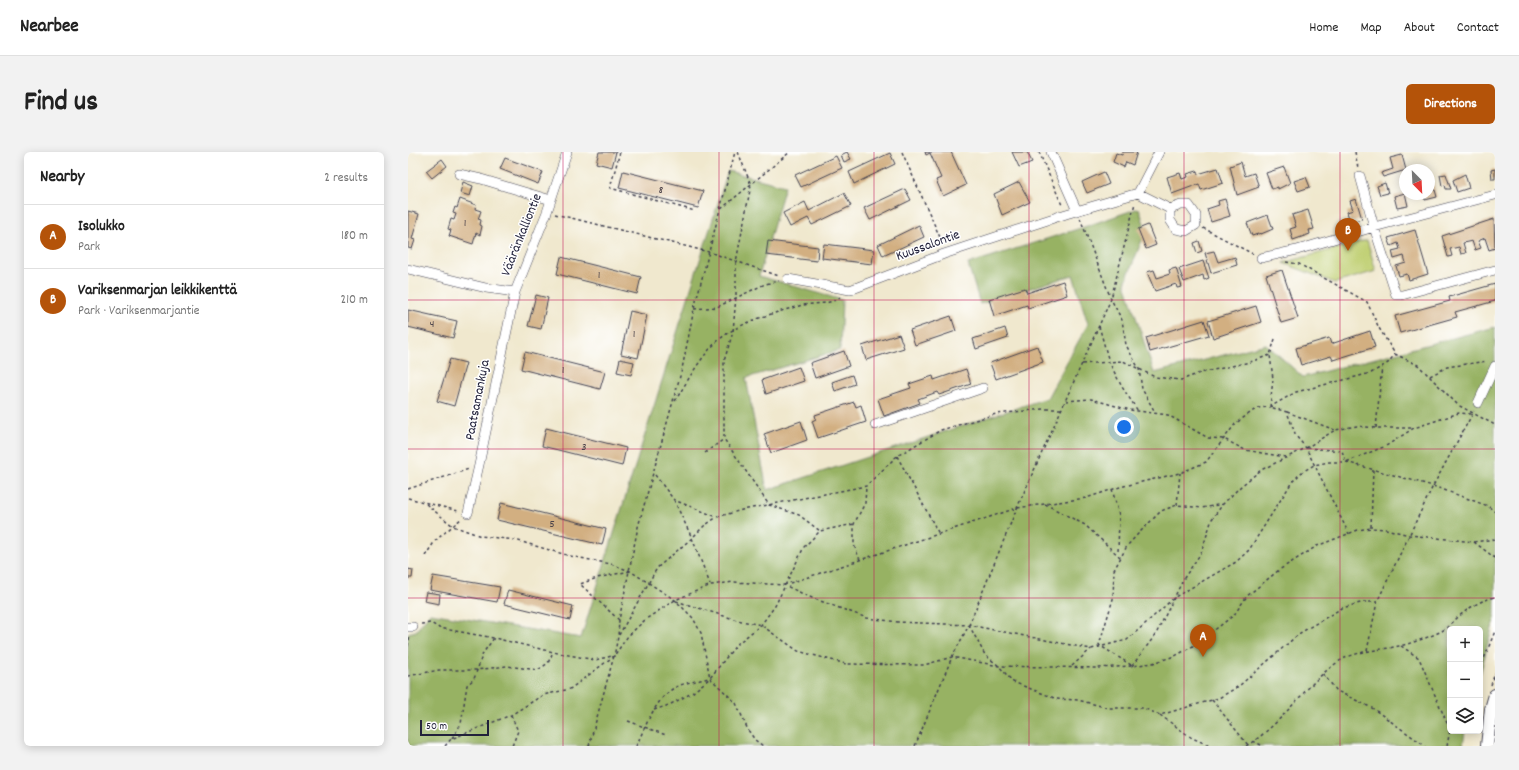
<!DOCTYPE html>
<meta charset="utf-8">
<style>
:root{--surface:#fff;--page:#f2f2f2;--text:#222;--muted:#767676;--line:#e0e0e0;--accent:#b45309}
body{margin:0;font-family:Dekko,sans-serif;background:var(--page);color:var(--text)}
.controls{position:absolute;right:12px;bottom:12px;display:grid;overflow:hidden;border-radius:6px;box-shadow:0 2px 10px #0003}
.controls button{width:36px;height:36px;display:grid;place-items:center;padding:0;border:0;border-bottom:1px solid var(--line);background:var(--surface);color:var(--text);font:20px sans-serif}
.compass{position:absolute;left:991px;top:12px;width:36px;height:36px;border-radius:50%;background:var(--surface);box-shadow:0 2px 10px #0003;rotate:156deg}
.scale{position:absolute;left:12px;bottom:10px;width:69px;box-sizing:border-box;padding-left:4px;border:2px solid #22223b;border-top:0;font-size:11px;line-height:14px;white-space:nowrap;color:#22223b;-webkit-text-stroke:3px #fff;paint-order:stroke}
.you{position:absolute;left:716px;top:275px;width:14px;height:14px;margin:-10px;border:3px solid #fff;border-radius:50%;background:#1a73e8;box-shadow:0 0 0 6px #1a73e833}
.badge{display:grid;place-items:center;width:26px;height:26px;border-radius:50%;background:var(--accent);color:#fff;font-size:13px;font-weight:700}
.pin{position:absolute;translate:-50% -33px;filter:drop-shadow(0 1px 2px #0008)}
.pin::after{content:'';position:absolute;top:21px;width:14px;height:12px;background:inherit;clip-path:polygon(0 0,100% 0,50% 100%)}
.list{margin:0;padding:0;list-style:none}
h2{display:flex;justify-content:space-between;align-items:center;height:52px;margin:0;padding:0 16px;font-size:17px}
h2 small{font-size:13px;font-weight:400;color:var(--muted)}
.list li{display:grid;grid-template-columns:26px 1fr auto;gap:12px;align-items:center;box-sizing:border-box;height:64px;padding:0 16px;border-top:1px solid var(--line)}
.list b{display:block;font-size:15px;white-space:nowrap}
.list p{margin:0;font-size:13px;white-space:nowrap;color:var(--muted)}
.list em{font-size:13px;font-style:normal;color:var(--muted)}
.icon{flex:none;width:22px;height:22px;fill:none;stroke:currentColor;stroke-width:2;stroke-linecap:round;stroke-linejoin:round}
.map{position:relative;flex:none;width:1087px;height:594px;overflow:hidden;border-radius:6px}
header{display:flex;align-items:center;gap:24px;box-sizing:border-box;height:56px;padding:0 20px;background:var(--surface);border-bottom:1px solid var(--line)}
header strong{font-size:19px}
nav{display:flex;gap:22px;margin-inline-start:auto;font-size:14px}
.intro{display:flex;align-items:center;justify-content:space-between;box-sizing:border-box;height:96px;padding:0 24px}
h1{margin:0;font-size:28px}
.button{padding:10px 18px;border-radius:6px;background:var(--accent);color:#fff;font-size:14px;font-weight:700}
main{display:flex;gap:24px;padding:0 24px}
aside{flex:1;background:var(--surface);border-radius:6px;box-shadow:0 2px 10px #0003}
.map>svg:first-child{display:block}
</style>
<header>
<strong>Nearbee</strong>
<nav><a>Home</a><a>Map</a><a>About</a><a>Contact</a></nav>
</header>
<div class="intro"><h1>Find us</h1><a class="button">Directions</a></div>
<main>
<aside>
<h2>Nearby<small>2 results</small></h2>
<ul class="list">
<li><span class="badge">A</span><div><b>Isolukko</b><p>Park</p></div><em>180 m</em></li>
<li><span class="badge">B</span><div><b>Variksenmarjan leikkikenttä</b><p>Park · Variksenmarjantie</p></div><em>210 m</em></li>
</ul>
</aside>
<div class="map">
<svg width="1087" height="594" viewBox="0 0 1087 594">
<rect width="100%" height="100%" fill="#fff"/>
<filter id="ink" filterUnits="userSpaceOnUse"><feTurbulence type="fractalNoise" baseFrequency=".025" numOctaves="2"/><feDisplacementMap in="SourceGraphic" scale="8" xChannelSelector="R" yChannelSelector="G"/><feConvolveMatrix kernelMatrix="1 2 1 2 8 2 1 2 1" color-interpolation-filters="sRGB"/></filter>
<filter id="wash" filterUnits="userSpaceOnUse"><feTurbulence type="fractalNoise" baseFrequency=".012" numOctaves="4" result="noise"/><feDisplacementMap in="SourceGraphic" scale="16" xChannelSelector="R" yChannelSelector="G"/><feGaussianBlur stdDeviation="0.9" result="paint"/><feColorMatrix in="noise" values="0 0 0 0 0 0 0 0 0 0 0 0 0 0 0 0 0 1.4 0 .05"/><feComposite in="paint" operator="in"/></filter>
<g filter="url(#wash)">
<rect width="100%" height="100%" fill="#f0e8ce"/>
<path fill="#bfcf71" stroke="#707856" d="M959,88L968,119L927,131L875,111Z"/>
<path fill="#97b263" stroke="#5c6a4f" d="M320,19L377,34L351,124L434,148L432,198L338,226L359,338L639,246L680,172L665,123L572,152L560,112L676,75L731,56L738,78L717,131L746,221L858,192L895,225L1087,175V465L1072,522V477H1042V579H1057L1055,594H0V481L8,479L22,461L173,486Z"/>
<g id="blocks">
<path fill="#d2af81" d="M191,0H208L204,15L188,11Z
M439,0L443,7L436,10L433,3Z
M517,0H543L558,33L535,44L528,28L533,26L522,1L518,3Z
M604,0H619L624,10L611,15Z
M715,0H729L725,13L718,10L716,15L705,10L708,1L714,3Z
M482,1L487,12L446,32L441,20Z
M994,3L998,18L975,25L973,21L985,17L982,6Z
M428,4L434,16L393,35L387,23Z
M97,6L135,20L130,32L92,17Z
M34,7L39,14L24,26L18,19Z
M833,10L837,24L846,21L851,35L829,43L822,14Z
M876,15L882,31L870,37V35L864,37L858,21Z
M810,16L815,31L793,38L791,32L764,42L759,25L772,21L774,27L780,25L779,22L789,19L790,22Z
M1087,17V27H1084L1083,18Z
M215,19L295,39L290,56L211,36Z
M696,20L701,32L679,41L674,30Z
M1038,22L1043,37H1038L1037,33L1034,34L1032,23Z
M1057,22L1061,36L1049,40L1045,28Z
M898,25L902,35L890,39L886,29Z
M55,30L65,34L62,44L52,41Z
M611,30L622,50L594,63L586,42Z
M977,31L980,41L972,43L969,34Z
M1025,31L1029,45L1017,48L1016,42H1021V32Z
M497,37L503,48L462,68L456,56Z
M436,41L443,54L404,73L400,66L382,75L375,61L397,50L401,59Z
M997,41L1000,54L989,56L986,44Z
M52,47L68,53L67,57L73,59L70,67L73,68L72,73L74,74L72,83L68,81L65,92L41,84L43,78L40,77L43,67L46,68L48,62L45,61L47,55L49,56Z
M817,47L822,64L803,70L799,57L811,53L810,49Z
M948,47L954,67L942,70L939,60L945,58L942,49Z
M900,58L906,77L901,78L902,82L885,88L882,77L888,75L884,63Z
M0,59L11,62L4,87L7,88L4,97L0,96Z
M860,63L865,77L853,82V81L844,84L839,71Z
M1086,67L1087,96L1081,98L1077,86L1070,89L1073,96L1067,98L1064,89L1055,91L1058,101L1053,102L1051,95L1042,97L1044,104L1040,105L1034,84Z
M511,73L516,85L475,104L470,93Z
M740,73L748,93L738,97L730,77Z
M1007,78L1020,122L1001,128L999,122L991,124L988,114L998,111L996,104L986,107L984,99L992,97L990,91L983,94L980,86Z
M360,89L410,95L409,109L358,103Z
M791,89L794,99L789,101L786,91Z
M416,92L466,98L464,112L414,106Z
M806,99L810,110L827,105L829,113L803,121L797,101Z
M153,105L233,125L229,142L149,122Z
M795,109L801,126L796,128L795,123L776,130L771,117Z
M768,116L774,135L769,136L768,132L747,139L739,120L746,118L749,126L762,122L761,118Z
M874,118L890,166L873,171L858,123Z
M655,129L659,143L620,156L619,153L586,164L581,147L617,136L619,141Z
M1087,132V149L1047,160L1049,165L992,181L987,164L1042,149L1041,145Z
M128,143L140,146L133,177L120,174Z
M848,154L853,170L805,186L800,169Z
M0,158L49,169L45,186L0,175Z
M222,159L239,163L230,206L213,202Z
M543,164L548,179L507,193L502,178Z
M796,168L801,183L742,200L738,186Z
M597,176L600,186L568,197L565,187Z
M962,179L967,195L925,208L923,204L893,213L888,196L921,186L923,192Z
M491,182L496,196L458,208L454,194Z
M629,194L635,210L588,227L582,211Z
M436,199L441,214L407,226L402,211Z
M117,200L197,220L192,237L113,217Z
M42,207L58,211L46,254L29,249Z
M212,207L226,210L223,223L209,220Z
M391,215L396,229L358,242L354,228Z
M558,217L563,232L531,243L529,240L510,247L512,251L476,264L470,247L503,236L501,232L525,224L526,228Z
M444,223L447,232L427,239L424,230Z
M446,250L448,255L453,253L458,270L410,286L404,269L408,267L407,263Z
M393,269L399,288L363,301L356,282Z
M138,276L218,296L214,314L134,294Z
M93,351L198,377L194,393L89,368Z
M0,417L5,418L4,426H0Z
M25,424L92,435L89,450L22,438Z
M100,438L165,454L162,468L96,452Z
M18,440L32,442L31,452L16,449Z"/>
</g>
</g>
<g filter="url(#ink)">
<use href="#blocks" fill-opacity="0" stroke="#414051" stroke-width="1"/>
<g fill="none" stroke-linecap="round" stroke-linejoin="round">
<defs>
<path id="minor" d="M643,0L669,59
M51,22L73,27L143,48
M952,24L966,75L988,143H994L1087,118
M730,41L762,57V68L768,77L778,79L788,73V63L781,53H773L762,57
M853,106L889,98L966,75L1087,43
M0,117L78,136L107,140
M380,127L442,138L536,102L658,62L730,41L751,0
M1070,251L1087,214
M467,273L575,236
M60,361L71,313L107,140L139,60L159,0
M0,475H5"/>
<path id="major" d="M1079,594L1083,557L1087,543"/>
</defs>
<use href="#minor" stroke="#414051" stroke-width="10"/>
<use href="#major" stroke="#414051" stroke-width="14"/>
<path stroke="#414051" stroke-width="1.5" stroke-dasharray="3 3" stroke-linecap="butt" d="M212,0L202,36L287,59
M330,0L343,33L328,110V144L325,180L316,209V287L361,353L391,363L412,379
M494,0L535,92
M631,0L654,53
M947,0L950,16
M313,57L382,0
M147,62L301,100L371,124
M672,66L703,147L714,168L718,193L731,217L734,237L747,260
M795,76L845,102
M878,110L891,112L959,150L971,176L987,202L1010,213L1050,253L1087,273
M286,157L309,155L357,132L371,129
M691,174L701,210L714,235L730,259
M867,187L862,203L865,227L862,255L879,260L888,284L898,296L941,382
M674,212L715,209L747,225L773,228L792,221L842,210L862,203
M1022,224L1039,215L1079,209
M267,249C281,227 295,199 317,183C339,168 366,161 391,154C405,150 421,154 432,145
M658,249L683,247L722,258L760,263L800,286L816,287L837,298L878,305
M879,260L927,278
M968,276L974,214
M899,296L934,299L938,310L978,294L1006,276L1051,261L1063,262
M297,301L316,287
M489,304L531,382
M247,323L266,348L309,365
M0,337L61,317
M704,337L711,363L710,402
M0,346L50,359
M266,348L284,386L302,432
M18,352L45,374L73,384L107,388L162,404L203,412L222,419L267,448L285,466L293,481L302,526L328,551L340,578L347,588L355,594
M637,352L677,373L713,406
M769,353L772,321
M963,375L965,317
M1066,390L1087,406
M17,404L27,389L54,366
M452,408L446,393V372L457,351L458,334
M376,433L609,356L678,346L712,335L772,321L798,310L828,271L849,256L862,255L888,240L963,221L980,211L987,202
M268,449L329,468L353,473L390,499L438,512L516,513L544,505L591,514L689,516L724,514L745,511L767,504L787,493L826,463L839,444L871,418L909,394L950,378L963,376L978,377L1001,383L1066,390L1087,387
M211,468L172,432L189,426L222,419
M13,472L23,471L31,476L86,486L145,500L187,508L204,504
M561,473L577,503L591,514L605,530L649,547L670,548L701,556H735L752,563L811,546L831,534L892,481L934,456L956,450H969
M211,483L249,416L284,386L296,374L309,365L334,358L458,334L489,304L533,278L588,262L635,257H654
M0,494L2,483
M993,494L1011,506L1042,578
M959,499L969,450L1025,334L1066,259
M723,513L691,493L705,447L706,418L719,394L729,383L753,359L769,353L794,356L815,352
M664,514L683,497
M724,514L748,482L776,426L793,401L804,367L815,352L833,334L853,318L898,296L927,278L949,274L968,276H1006
M1072,517L1087,479
M915,522L929,539L964,556L1017,594
M0,524L31,518H68L99,514L130,518L140,511L145,500
M1083,533L1087,521
M804,548L840,593
M246,558L261,553L284,541L302,526L329,492L353,473L367,454L396,395L412,379L446,372
M103,563L110,579L104,594
M752,563L784,586L803,594
M220,569L258,583
M44,586L53,572L59,533L66,527L75,501L86,486
M845,589L855,594
M37,594L43,587L103,563L135,543L162,537L206,504L210,485L211,468L230,375L274,217L286,157L327,0
M181,594L206,504L220,484L238,467L267,448L303,433L326,430L376,433L404,446L459,466L490,470L561,473L683,497L719,488L767,445L828,410L841,398L884,330L894,320L906,313L921,310H938L1025,334L1080,354L1087,360
M228,594C238,574 248,544 270,534C279,530 291,529 300,526
M507,594L544,505L561,473L609,356L703,147L727,51
M838,594C875,572 894,536 927,512C946,498 969,499 991,494C1002,492 1024,484 1034,479C1039,476 1044,471 1048,467C1060,456 1071,449 1087,445
M1039,594L1042,578"/>
<use href="#minor" stroke="#fff" stroke-width="9"/>
<use href="#major" stroke="#fff" stroke-width="12"/>
</g>
</g>
<path fill="none" stroke="#c2185b" stroke-width="1" stroke-opacity="0.55" d="M155,0V594M311,0V594M466,0V594M621,0V594M776,0V594M932,0V594M0,148H1087M0,297H1087M0,446H1087"/>
<g text-anchor="middle" dominant-baseline="central" stroke-width="3" stroke-linejoin="round" paint-order="stroke">
<g font-size="12" fill="#4e454c">
<text x="253" y="38">8</text>
<text x="57" y="71">1</text>
<text x="191" y="123">1</text>
<text x="24" y="172">4</text>
<text x="226" y="182">1</text>
<text x="155" y="218">1</text>
<text x="176" y="295">3</text>
<text x="144" y="372">5</text>
</g>
<g font-size="14" fill="#22223b" stroke="#fff">
<text transform="translate(114 83) rotate(-68)">Vääränkalliontie</text>
<text transform="translate(520 94) rotate(-20)">Kuussalontie</text>
<text transform="translate(70 248) rotate(-79)">Paatsamankuja</text>
</g>
</g>
</svg>
<div class="controls">
<button>+</button>
<button>−</button>
<button><svg class="icon" aria-label="layers" viewBox="0 0 24 24"><path d="M12 4l9 5-9 5-9-5zM3 14l9 5 9-5"/></svg></button>
</div>
<svg class="compass" viewBox="-18 -18 36 36"><path d="M0-13l5 13h-10z" fill="#e53935"/><path d="M0 13l5-13h-10z" fill="#767676"/></svg>
<div class="scale">50 m</div>
<div class="you"></div>
<div class="pin badge" style="left:795px;top:505px">A</div>
<div class="pin badge" style="left:940px;top:99px">B</div>
</div>
</main>
